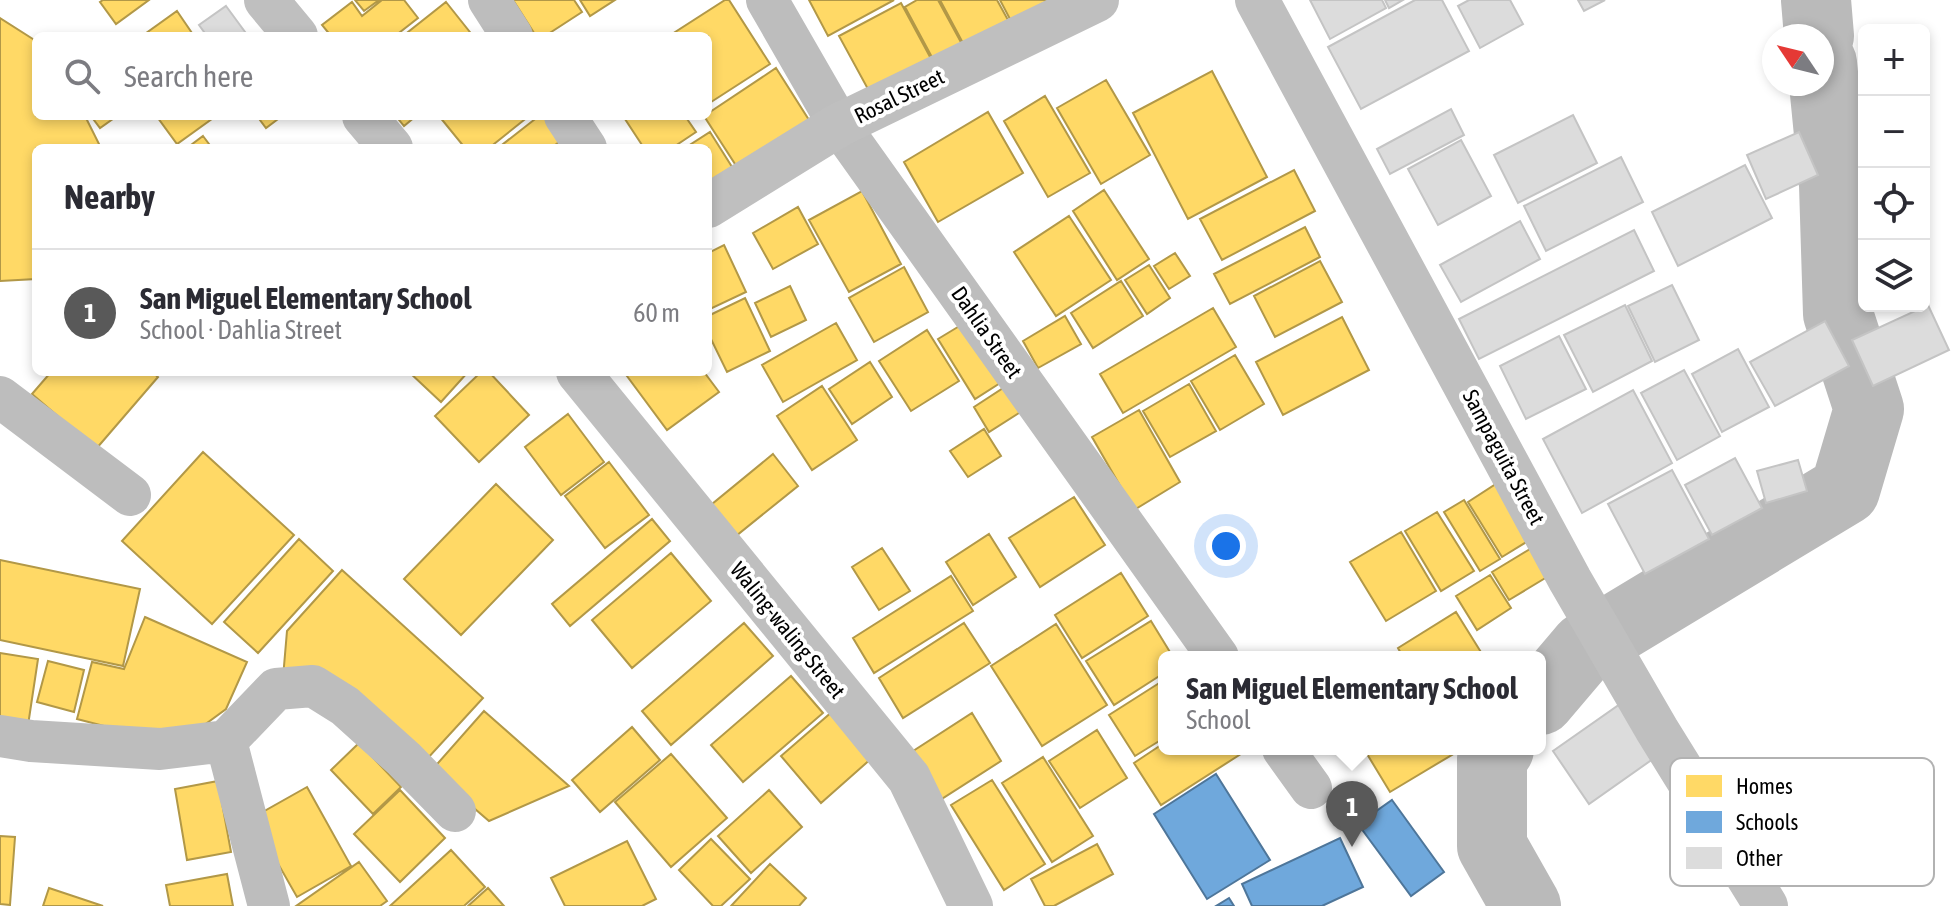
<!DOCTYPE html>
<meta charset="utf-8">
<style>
:root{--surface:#fff;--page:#f2f2f3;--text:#2b2b33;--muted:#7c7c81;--line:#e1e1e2;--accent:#595959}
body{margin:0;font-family:"Asap Condensed",sans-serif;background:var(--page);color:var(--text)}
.controls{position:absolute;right:24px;top:24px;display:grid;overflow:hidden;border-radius:12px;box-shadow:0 4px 12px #0003}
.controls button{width:72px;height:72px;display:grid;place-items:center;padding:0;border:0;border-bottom:2px solid var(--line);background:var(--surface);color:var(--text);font:40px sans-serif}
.compass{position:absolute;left:1762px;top:24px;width:72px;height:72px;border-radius:50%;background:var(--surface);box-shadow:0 4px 12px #0003;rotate:305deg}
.you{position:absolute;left:1226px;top:546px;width:28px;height:28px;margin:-20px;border:6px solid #fff;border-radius:50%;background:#1a73e8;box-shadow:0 0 0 12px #1a73e833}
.badge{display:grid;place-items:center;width:52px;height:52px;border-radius:50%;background:var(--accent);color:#fff;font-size:26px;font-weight:700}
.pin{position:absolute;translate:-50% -66px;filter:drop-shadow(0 2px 4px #0008)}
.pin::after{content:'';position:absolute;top:42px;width:28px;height:24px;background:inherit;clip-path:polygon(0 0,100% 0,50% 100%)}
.popup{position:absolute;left:1158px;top:651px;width:388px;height:104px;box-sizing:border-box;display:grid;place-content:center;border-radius:12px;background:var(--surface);filter:drop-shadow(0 2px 6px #0005);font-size:26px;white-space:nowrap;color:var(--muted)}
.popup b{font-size:30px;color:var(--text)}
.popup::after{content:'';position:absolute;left:50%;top:100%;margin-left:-16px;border:16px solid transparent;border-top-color:var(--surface)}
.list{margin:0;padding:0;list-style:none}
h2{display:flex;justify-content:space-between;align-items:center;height:104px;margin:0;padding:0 32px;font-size:34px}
h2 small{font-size:26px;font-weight:400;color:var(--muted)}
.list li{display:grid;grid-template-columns:52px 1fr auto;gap:24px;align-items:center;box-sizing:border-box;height:128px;padding:0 32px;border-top:2px solid var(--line)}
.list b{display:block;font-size:30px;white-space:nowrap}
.list p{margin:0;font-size:26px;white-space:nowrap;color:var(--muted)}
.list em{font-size:26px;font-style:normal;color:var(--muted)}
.icon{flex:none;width:44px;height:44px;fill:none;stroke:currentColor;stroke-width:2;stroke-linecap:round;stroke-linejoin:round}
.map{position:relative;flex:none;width:1954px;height:906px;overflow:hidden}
.search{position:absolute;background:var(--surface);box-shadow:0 4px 12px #0003;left:32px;top:32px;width:680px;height:88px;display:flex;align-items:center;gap:20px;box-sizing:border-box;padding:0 28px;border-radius:12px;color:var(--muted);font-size:30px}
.panel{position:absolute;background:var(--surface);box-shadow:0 4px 12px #0003;left:32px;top:144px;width:680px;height:232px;border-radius:12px}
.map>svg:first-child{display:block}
</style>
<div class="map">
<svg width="1954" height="906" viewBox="0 0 1954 906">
<rect width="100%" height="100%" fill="#fff"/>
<path fill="#ffd966" stroke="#b29847" stroke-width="2" d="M103,0H149L116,24L100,2Z
M355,0H379L364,11Z
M382,0H404L418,18L395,36H331L322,25L352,2L362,16Z
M513,0H574L582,12L545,36H536Z
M580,0H615L590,16Z
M725,0H729L770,64L708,104V36H669Z
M809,0H894L828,36Z
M917,0H938L963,46L934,61L905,7Z
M940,0H997L1008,20L964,45Z
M1000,0H1049L1011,21Z
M446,2L473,36H403Z
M901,3L936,68L875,102L839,36Z
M177,11L194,36H142Z
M0,18L36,41V116H85L101,148H36V279L0,281Z
M776,68L809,120L737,167L704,116Z
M1212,71L1267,177L1188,219L1133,113Z
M1106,80L1150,155L1101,184L1057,108Z
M1045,96L1090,173L1048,197L1004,121Z
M988,112L1023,173L938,222L904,162Z
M91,116H117L100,128Z
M162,116H216L177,144L158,118Z
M257,116H282L266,128Z
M396,116H416L404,126Z
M439,116H529L489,148H465Z
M539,116H545L563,139L551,148H498Z
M623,116H685L696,132L672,148H644Z
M710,132L739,178L708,198V148H685Z
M203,136L212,148H187Z
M1294,170L1315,211L1222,260L1200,219Z
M1104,190L1149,259L1117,280L1073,211Z
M862,191L901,264L849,292L809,220Z
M798,207L818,244L773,269L753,233Z
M1069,216L1111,280L1056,316L1014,252Z
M1305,227L1320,257L1230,304L1214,274Z
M724,245L746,292L708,310V253Z
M1175,253L1190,276L1169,289L1154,266Z
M1320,261L1342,302L1275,337L1254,296Z
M1149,265L1170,298L1147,314L1125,280Z
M904,267L928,312L874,342L849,298Z
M1121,281L1143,316L1093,348L1071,313Z
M790,286L806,320L771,337L755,303Z
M745,298L770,351L727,372L708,333V316Z
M1213,308L1236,347L1123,413L1100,374Z
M1065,316L1081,344L1038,368L1023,341Z
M1342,317L1369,370L1283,415L1256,362Z
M971,319L1008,378L975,399L938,339Z
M836,323L857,360L783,402L762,365Z
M927,330L959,381L911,411L879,361Z
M1235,355L1264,404L1220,430L1191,381Z
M870,362L892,397L852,424L829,389Z
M51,372H152L158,377L96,449L32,394Z
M409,372H468L441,402Z
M481,372H489L529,415L479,462L435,416Z
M624,372H704L719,392L667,430Z
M1014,381L1030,406L989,432L974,407Z
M1189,384L1216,431L1170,457L1143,411Z
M822,386L857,440L812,470L777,416Z
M1139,410L1180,482L1134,510L1092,437Z
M568,414L604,462L561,495L525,447Z
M984,429L1001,456L968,477L950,451Z
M203,452L294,535L212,624L122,541Z
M773,454L798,486L731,540L706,509Z
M609,462L649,515L605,548L565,496Z
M1499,482L1533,538L1502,557L1468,502Z
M496,484L553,540L461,635L404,579Z
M1074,497L1105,545L1040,587L1009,538Z
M1464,500L1500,559L1480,571L1444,512Z
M1437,512L1474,571L1441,591L1405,531Z
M652,519L670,541L570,626L552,604Z
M1401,532L1436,591L1386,621L1350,562Z
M989,534L1016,577L973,605L946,562Z
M299,539L333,571L258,653L224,622Z
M1535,546L1552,574L1509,600L1492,572Z
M882,548L910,591L879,610L852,567Z
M671,553L711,601L632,668L592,620Z
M0,560L140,589L123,666L0,640Z
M342,570L483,698L427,759L283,678L287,631Z
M1121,573L1148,616L1082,658L1055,615Z
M1490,575L1511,608L1477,630L1456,596Z
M951,576L973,611L874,673L853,638Z
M1456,612L1484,657H1403L1398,648Z
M145,617L247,662L226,709L177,745L77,719L92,662L124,669Z
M1151,621L1173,657H1164V673L1114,705L1086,661Z
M744,623L773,656L671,745L642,711Z
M964,623L990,663L903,718L879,678Z
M1056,624L1107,705L1042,746L991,666Z
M0,653L38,659L27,732L0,728Z
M48,661L84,670L74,712L37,702Z
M791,676L823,713L743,782L711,745Z
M1164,680V738L1135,756L1109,715Z
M484,711L569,786L489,821L431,771Z
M833,711L873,757L821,803L781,756Z
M972,713L1001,761L940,800L910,753Z
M632,727L660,760L600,812L572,780Z
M1097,730L1127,778L1080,808L1049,761Z
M359,743L401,787L373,814L331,770Z
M1164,743V749H1242L1244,752L1161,805L1134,763Z
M1364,749H1453L1455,753L1390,792Z
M671,754L727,818L671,867L615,802Z
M1043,757L1093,836L1052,862L1002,783Z
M992,780L1045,864L1004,890L951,805Z
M218,781L231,852L187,860L175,789Z
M307,787L351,866L297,897L252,818Z
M400,790L445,838L400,882L354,834Z
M769,790L802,827L751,873L718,836Z
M0,836L15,837L10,905L0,904Z
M711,839L750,879L721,906H713L679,870Z
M627,841L656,899L642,906H565L551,878Z
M1097,844L1113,874L1054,906H1045L1031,879Z
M451,850L485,887L464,906H390Z
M359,862L387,901L380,906H296Z
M770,864L806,898L799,906H731Z
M227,874L233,906H170L166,885Z
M49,888L103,906H43Z
M488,888L504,906H468Z"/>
<path fill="#6fa8dc" stroke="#4e769a" stroke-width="2" d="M1216,774L1270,860L1207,899L1154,814Z
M1392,800L1444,872L1411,896L1358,824Z
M1340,838L1363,887L1322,906H1252L1242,884Z
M1229,898L1234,906H1216Z"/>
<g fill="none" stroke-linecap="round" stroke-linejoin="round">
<path stroke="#bababa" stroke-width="70" d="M1816,0L1819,36
M1540,700L1585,647L1845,490L1869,409L1838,314L1834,185L1822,63
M1499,749L1492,758V846L1526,906"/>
</g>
<path fill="#dcdcdc" stroke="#c4c4c4" stroke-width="2" d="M1310,0H1382L1386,8L1330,39Z
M1385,0H1403L1389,8Z
M1415,0H1442L1469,51L1361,109L1328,47Z
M1469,0H1510L1523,24L1480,48L1458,6Z
M1578,0H1605L1584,11Z
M226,6L248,36H207L199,25Z
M1451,109L1464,135L1390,174L1377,149Z
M1573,115L1597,163L1518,203L1494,155Z
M1799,132L1818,175L1766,199L1747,155Z
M1461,140L1491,196L1438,225L1408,169Z
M1621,157L1643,202L1546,251L1524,206Z
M1745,165L1772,218L1678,266L1652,212Z
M1520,221L1540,259L1461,302L1440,265Z
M1634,230L1654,271L1479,359L1459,319Z
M1672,285L1699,340L1655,362L1628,306Z
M1625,305L1652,361L1593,392L1564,335Z
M1928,305L1949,350L1873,386L1852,340Z
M1825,321L1849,366L1775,406L1750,362Z
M1559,336L1586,389L1526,419L1500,366Z
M1738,349L1769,407L1722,432L1692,374Z
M1684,370L1720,436L1677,460L1641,393Z
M1633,390L1672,463L1582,513L1543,439Z
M1735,458L1762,508L1712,535L1685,485Z
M1798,460L1807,491L1766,503L1757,471Z
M1672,470L1709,539L1645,574L1608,504Z
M1623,702L1660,754L1589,804L1553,751Z"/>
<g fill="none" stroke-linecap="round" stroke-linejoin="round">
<path stroke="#bdbdbd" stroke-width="42" d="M489,0L512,36
M767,0L839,125L1218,657
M565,116L586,148
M0,397L130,495
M0,736L31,741L160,749L226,741L276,689L313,686L345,706L404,759L455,811
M226,741L269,906
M1283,749L1311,788"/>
<path stroke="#bfbfbf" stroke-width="44" d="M266,0L296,36
M1257,0L1570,580L1657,730L1766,906
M364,116L391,148
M708,206L839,125L1097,0
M578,372L909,778L971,906"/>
</g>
<g text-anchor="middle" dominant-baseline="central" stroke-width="8" stroke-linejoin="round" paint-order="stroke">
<g font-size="22" fill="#000" stroke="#fff">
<text transform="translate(899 96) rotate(-26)">Rosal Street</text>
<text transform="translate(987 332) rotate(55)">Dahlia Street</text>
<text transform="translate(1504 457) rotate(62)">Sampaguita Street</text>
<text transform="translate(788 630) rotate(51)">Waling-waling Street</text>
</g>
</g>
<rect x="1670" y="758" width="264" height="128" rx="12" fill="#fff" stroke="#b2b2b2" stroke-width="2"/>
<rect x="1686" y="775" width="36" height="22" fill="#ffd966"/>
<rect x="1686" y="811" width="36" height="22" fill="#6fa8dc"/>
<rect x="1686" y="847" width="36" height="22" fill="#dcdcdc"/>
<g font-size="22" fill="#000">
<text x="1736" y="794">Homes</text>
<text x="1736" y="830">Schools</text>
<text x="1736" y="866">Other</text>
</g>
</svg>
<div class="controls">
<button>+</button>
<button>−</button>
<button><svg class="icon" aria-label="locate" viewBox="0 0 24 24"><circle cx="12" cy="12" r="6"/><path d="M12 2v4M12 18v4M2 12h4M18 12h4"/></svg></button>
<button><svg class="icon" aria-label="layers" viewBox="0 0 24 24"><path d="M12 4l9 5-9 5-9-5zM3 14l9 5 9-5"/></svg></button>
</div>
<svg class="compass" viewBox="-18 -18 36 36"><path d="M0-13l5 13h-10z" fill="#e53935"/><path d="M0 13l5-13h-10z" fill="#7c7c81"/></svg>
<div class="you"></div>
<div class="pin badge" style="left:1352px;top:847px">1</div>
<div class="popup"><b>San Miguel Elementary School</b>School</div>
<div class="search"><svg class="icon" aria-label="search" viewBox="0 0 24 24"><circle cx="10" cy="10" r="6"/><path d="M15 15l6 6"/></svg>Search here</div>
<section class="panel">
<h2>Nearby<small></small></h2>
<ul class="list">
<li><span class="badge">1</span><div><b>San Miguel Elementary School</b><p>School · Dahlia Street</p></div><em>60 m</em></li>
</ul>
</section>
</div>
